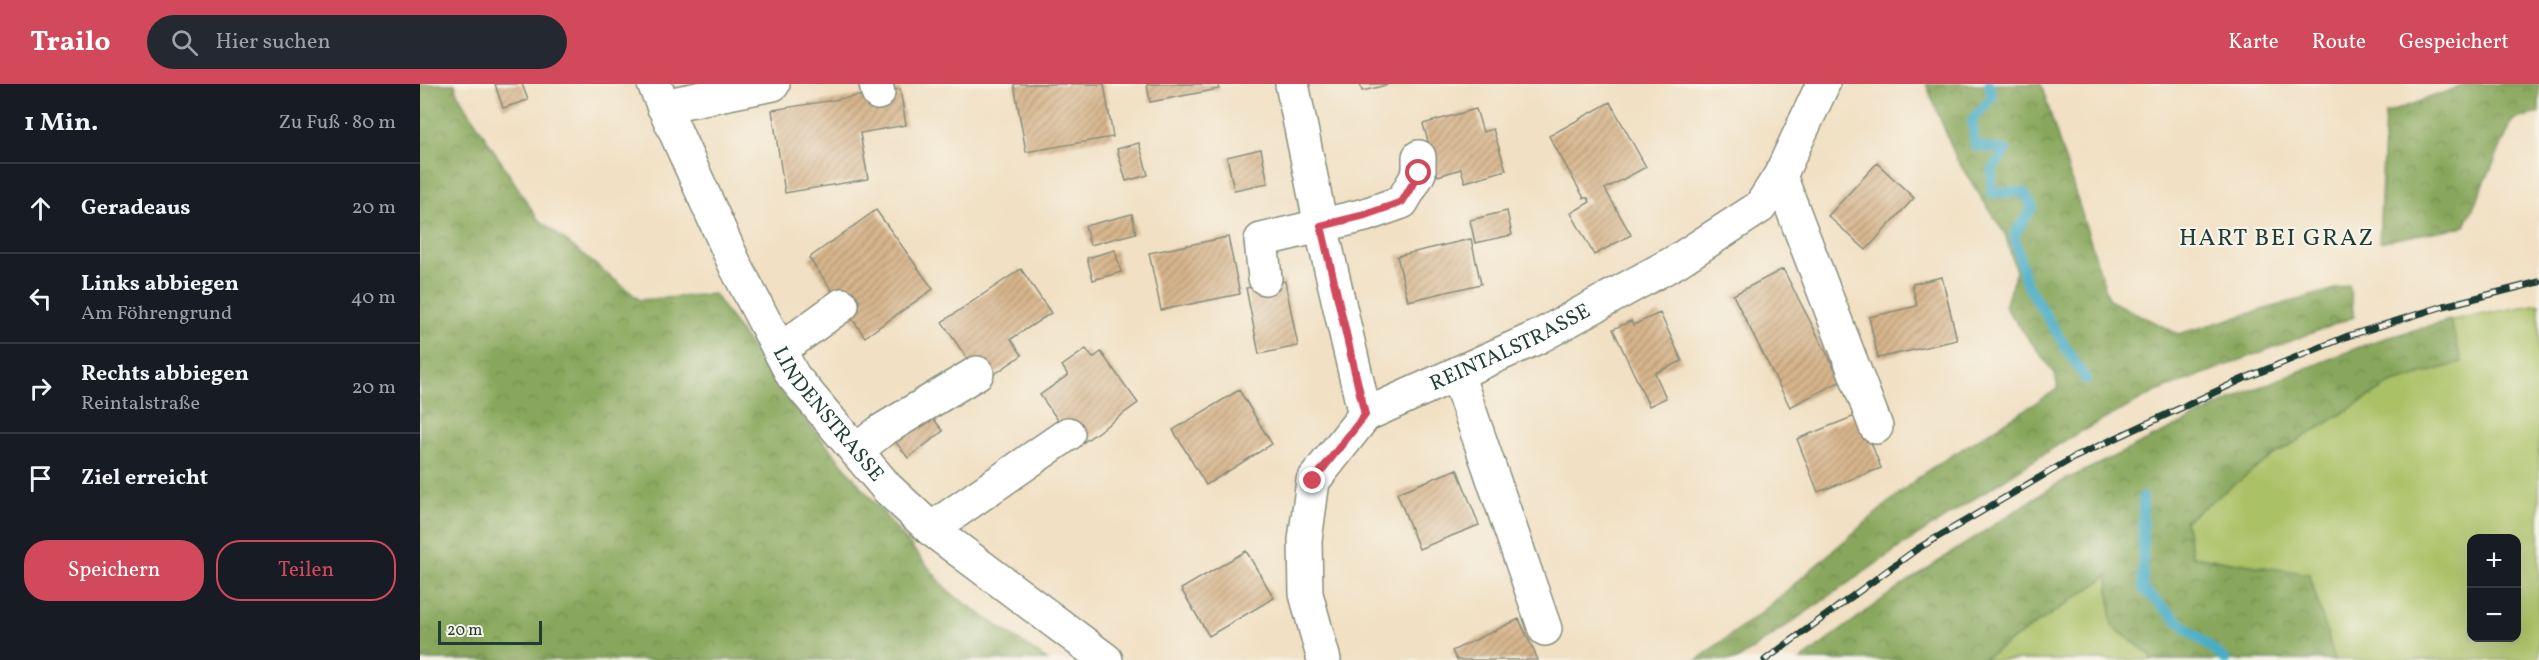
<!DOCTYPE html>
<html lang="de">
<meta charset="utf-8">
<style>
:root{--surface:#171b24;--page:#242831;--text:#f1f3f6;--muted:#9ea1a6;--line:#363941;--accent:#d1495b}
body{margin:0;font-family:Vollkorn,serif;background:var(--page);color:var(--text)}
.controls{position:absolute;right:18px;bottom:18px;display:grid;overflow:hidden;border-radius:12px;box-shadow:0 6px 24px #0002}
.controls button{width:54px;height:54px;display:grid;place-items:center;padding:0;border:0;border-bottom:2px solid var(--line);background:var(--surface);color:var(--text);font:30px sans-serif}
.scale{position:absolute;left:18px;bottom:15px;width:104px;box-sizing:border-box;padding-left:6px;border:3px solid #1f3d34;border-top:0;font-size:16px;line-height:21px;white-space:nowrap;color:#1f3d34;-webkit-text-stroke:4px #f7f3e8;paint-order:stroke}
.stop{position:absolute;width:18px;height:18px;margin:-14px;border:4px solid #d1495b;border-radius:50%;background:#fff}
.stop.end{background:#d1495b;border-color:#fff;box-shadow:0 2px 6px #0008}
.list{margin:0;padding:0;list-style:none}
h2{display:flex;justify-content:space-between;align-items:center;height:78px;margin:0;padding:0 24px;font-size:26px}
h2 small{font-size:20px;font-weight:400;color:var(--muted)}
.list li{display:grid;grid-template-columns:39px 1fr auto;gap:18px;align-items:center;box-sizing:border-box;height:90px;padding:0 24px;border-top:2px solid var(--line)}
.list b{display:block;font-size:22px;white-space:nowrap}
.list p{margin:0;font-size:20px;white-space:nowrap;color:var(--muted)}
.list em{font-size:20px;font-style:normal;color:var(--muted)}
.actions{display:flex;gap:12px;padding:18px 24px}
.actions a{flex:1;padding:14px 0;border:2px solid var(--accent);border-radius:24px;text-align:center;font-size:21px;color:var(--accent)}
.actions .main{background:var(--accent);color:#fff}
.icon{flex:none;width:33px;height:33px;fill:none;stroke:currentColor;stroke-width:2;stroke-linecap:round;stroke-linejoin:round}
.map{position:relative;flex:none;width:2119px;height:576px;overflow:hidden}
header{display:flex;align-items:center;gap:36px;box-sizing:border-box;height:84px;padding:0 30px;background:var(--accent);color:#fff}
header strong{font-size:28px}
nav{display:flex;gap:33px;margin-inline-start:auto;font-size:21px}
.search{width:420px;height:54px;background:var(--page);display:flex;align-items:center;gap:15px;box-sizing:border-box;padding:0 21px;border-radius:33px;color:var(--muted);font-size:22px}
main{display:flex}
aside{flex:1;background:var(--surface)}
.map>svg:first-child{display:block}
</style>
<header>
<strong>Trailo</strong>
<div class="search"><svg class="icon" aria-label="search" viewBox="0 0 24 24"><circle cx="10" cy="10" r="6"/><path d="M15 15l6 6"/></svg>Hier suchen</div>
<nav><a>Karte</a><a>Route</a><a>Gespeichert</a></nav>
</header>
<main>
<aside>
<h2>1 Min.<small>Zu Fuß · 80 m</small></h2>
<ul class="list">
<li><svg class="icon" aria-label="ahead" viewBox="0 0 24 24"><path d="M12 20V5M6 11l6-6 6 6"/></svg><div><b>Geradeaus</b></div><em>20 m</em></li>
<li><svg class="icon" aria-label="left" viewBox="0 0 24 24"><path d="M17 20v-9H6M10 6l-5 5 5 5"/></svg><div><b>Links abbiegen</b><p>Am Föhrengrund</p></div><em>40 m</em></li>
<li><svg class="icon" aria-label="right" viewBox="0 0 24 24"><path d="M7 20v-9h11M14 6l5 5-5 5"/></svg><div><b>Rechts abbiegen</b><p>Reintalstraße</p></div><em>20 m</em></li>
<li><svg class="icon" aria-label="arrive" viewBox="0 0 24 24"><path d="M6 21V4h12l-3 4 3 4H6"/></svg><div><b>Ziel erreicht</b></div></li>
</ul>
<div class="actions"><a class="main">Speichern</a><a>Teilen</a></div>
</aside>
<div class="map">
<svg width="2119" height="576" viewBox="0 0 2119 576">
<defs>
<pattern id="forest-crowns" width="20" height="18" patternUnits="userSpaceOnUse" patternTransform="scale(1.5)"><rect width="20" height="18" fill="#88a75b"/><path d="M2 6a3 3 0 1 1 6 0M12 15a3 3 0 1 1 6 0" fill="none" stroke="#6f894c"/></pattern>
<pattern id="building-hatch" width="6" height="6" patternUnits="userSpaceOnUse" patternTransform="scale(1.5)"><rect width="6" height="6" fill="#d7b58c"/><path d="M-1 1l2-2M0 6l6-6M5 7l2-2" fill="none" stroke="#ae9473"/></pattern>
</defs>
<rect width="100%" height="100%" fill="#f7f3e8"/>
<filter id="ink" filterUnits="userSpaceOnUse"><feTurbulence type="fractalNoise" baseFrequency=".0167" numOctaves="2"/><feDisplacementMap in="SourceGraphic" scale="12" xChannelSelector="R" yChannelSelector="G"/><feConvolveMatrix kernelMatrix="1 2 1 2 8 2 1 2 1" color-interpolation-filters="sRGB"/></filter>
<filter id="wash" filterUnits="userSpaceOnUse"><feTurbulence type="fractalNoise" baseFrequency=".008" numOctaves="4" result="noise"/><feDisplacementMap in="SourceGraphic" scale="24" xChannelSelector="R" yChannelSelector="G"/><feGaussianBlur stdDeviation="1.35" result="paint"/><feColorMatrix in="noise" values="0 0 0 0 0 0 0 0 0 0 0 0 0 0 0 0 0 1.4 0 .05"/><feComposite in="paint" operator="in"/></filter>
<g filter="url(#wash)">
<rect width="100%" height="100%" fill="#f1e0c3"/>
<path fill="#abc166" stroke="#657f4d" stroke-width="1.5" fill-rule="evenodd" d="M2119,220V576H1915L1889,490L1772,472L1765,437L1854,371L1970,300L2042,278L2030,236ZM2052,454H2096V554H2052Z
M1688,492L1692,542L1731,571V576H1562Z"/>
<path fill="url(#forest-crowns)" stroke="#547248" stroke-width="1.5" d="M0,0H35L37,9L117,134L220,216L294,210L360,305L529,508L627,576H0Z
M1506,0H1621L1689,216L1758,250L1929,201L1934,233L1736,308L1647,355L1492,455L1317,576H1277L1343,527L1502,390L1638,305L1635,290L1585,223L1596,187L1585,150L1537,76Z
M2047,0H2119V29L2093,36L2045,142L1959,158L1965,30Z
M2030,236L2042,278L1970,300L1854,371L1765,437L1772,472L1889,490L1915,576H1731V571L1692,542L1688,492L1562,576H1381L1476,505L1635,401L1827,308L1952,258Z"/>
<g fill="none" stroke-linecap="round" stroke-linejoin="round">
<path stroke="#48adc7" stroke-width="10" d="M1569,0L1572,13L1552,36L1555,62L1586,66L1572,86L1571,109L1603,108L1613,123L1594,151L1606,199L1666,296
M1723,413V505L1765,543L1806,576"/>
</g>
<g id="blocks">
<path fill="url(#building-hatch)" d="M75,0H102L108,16L83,24Z
M594,0H684L693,53L606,68Z
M727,0H798L799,5L730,18Z
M940,0H967V1L942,7Z
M480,5L486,41L440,49L448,95L365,109L352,26Z
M1190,18L1226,83L1185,105L1211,151L1174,171L1151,129L1170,118L1168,114H1164L1129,52Z
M1056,25L1063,48L1073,45L1086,86L1045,98L1041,85L1018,92L1003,40Z
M719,59L728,91L706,97L697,65Z
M841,65L848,99L814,106L807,73Z
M1457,79L1494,114L1446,166L1408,132Z
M456,126L513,205L445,253L389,174Z
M1087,127L1092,151L1055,159L1050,136Z
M712,130L716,149L670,161L665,142Z
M808,153L820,210L741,226L729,169Z
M1051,155L1061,200L988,217L977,172Z
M695,166L701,188L673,196L667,174Z
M601,185L631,229L591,255L602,271L563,298L522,238Z
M1363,185L1421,297L1370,323L1313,211Z
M1522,193L1537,256L1458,274L1449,233L1497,222L1492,200Z
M865,197L878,262L839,270L826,204Z
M1240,229L1262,277L1235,289L1246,314L1229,322L1193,245L1211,237L1213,241Z
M666,265L673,274L681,268L718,319L657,363L620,311L648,291L642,282Z
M819,306L852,360L786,401L753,346Z
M506,325L523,347L488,374L471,352Z
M1440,330L1461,384L1398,408L1377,355Z
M1037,385L1059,441L999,465L977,409Z
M826,467L854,514L789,552L761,505Z
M1099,535L1118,576H1037L1032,567Z"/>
</g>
</g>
<g filter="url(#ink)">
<use href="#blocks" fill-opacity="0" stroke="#888e7c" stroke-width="1.5"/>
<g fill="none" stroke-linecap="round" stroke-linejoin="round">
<defs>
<g id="minor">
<path id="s1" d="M234,0L316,183L373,292L467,404L511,445L686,576"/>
<path d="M456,0L458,9"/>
<path d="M872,0L901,142L945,331"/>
<path d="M243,22L353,0"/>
<path d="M1360,92L1456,343"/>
<path d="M845,194L841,156L945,131L982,118L999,89V73"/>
<path d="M360,266L422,221"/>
<path d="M1037,290L1125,545"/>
<path d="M436,367L461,347L557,289"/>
<path d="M511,445L648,350"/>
<path id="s2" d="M904,576L886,510L885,456L893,397L945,331L1118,253L1257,177L1340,123L1360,92L1403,0"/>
</g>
</defs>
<use href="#minor" stroke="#888e7c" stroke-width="36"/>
<use href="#minor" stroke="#fff" stroke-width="33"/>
<defs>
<path id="rail" d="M1345,576L1497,465L1653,374L1823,295L1928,252L2024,222L2119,198"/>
</defs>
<use href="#rail" stroke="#1f3d34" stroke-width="7"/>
<use href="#rail" stroke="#f7f3e8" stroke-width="4.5" stroke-dasharray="14" stroke-linecap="butt"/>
</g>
</g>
<g fill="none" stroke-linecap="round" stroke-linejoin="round" filter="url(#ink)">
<path stroke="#d1495b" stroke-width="8" d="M893,397L945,331L901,142L945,131L982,118L999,89"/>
</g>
<g text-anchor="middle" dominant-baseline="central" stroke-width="4.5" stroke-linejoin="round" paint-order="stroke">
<g font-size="21" fill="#1f3d34" stroke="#f7f3e8">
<text stroke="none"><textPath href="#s2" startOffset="426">REINTALSTRASSE</textPath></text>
<text stroke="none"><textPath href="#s1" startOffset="375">LINDENSTRASSE</textPath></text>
</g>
<g font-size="24" letter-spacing="1.5" fill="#1f3d34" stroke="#f7f3e8">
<text x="1857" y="155">HART BEI GRAZ</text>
</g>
</g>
</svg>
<div class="controls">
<button>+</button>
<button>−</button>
</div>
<div class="scale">20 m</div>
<div class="stop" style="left:999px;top:89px"></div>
<div class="stop end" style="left:893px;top:397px"></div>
</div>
</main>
